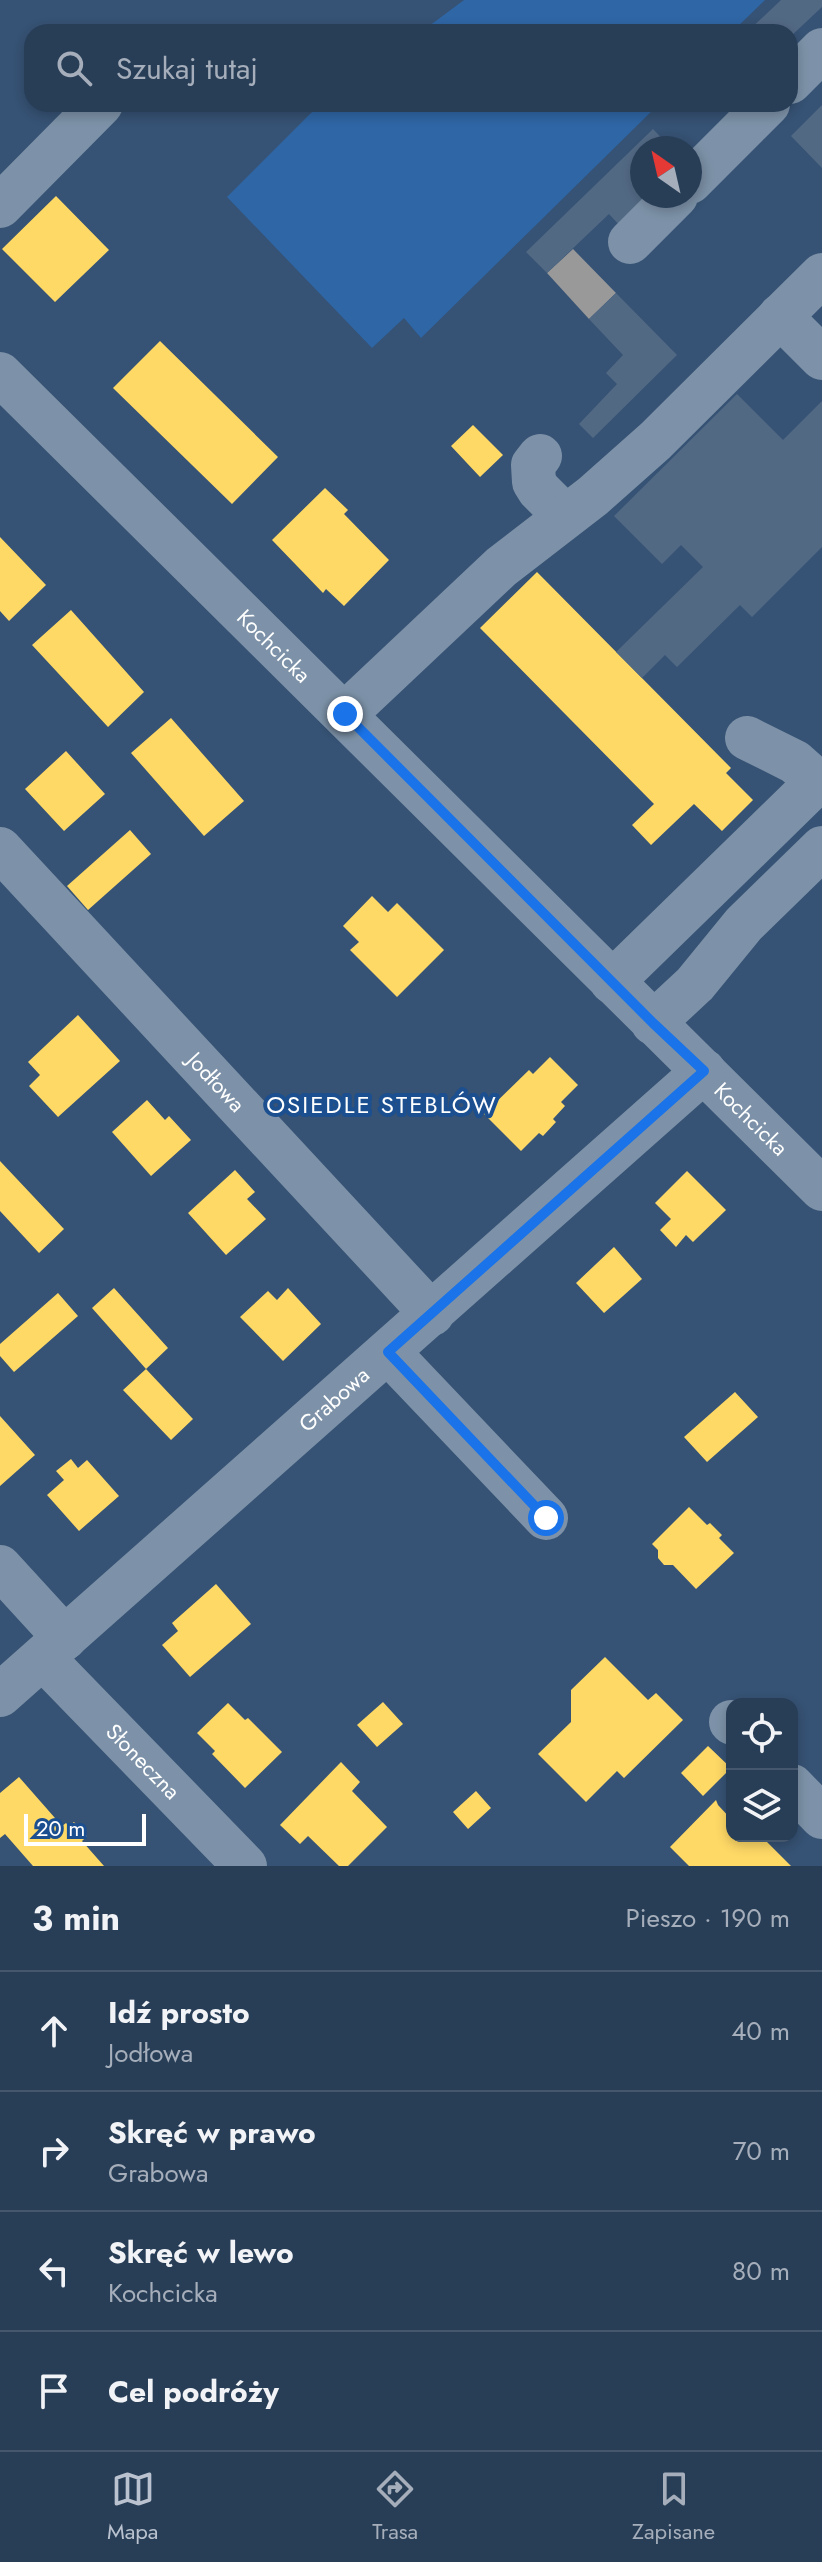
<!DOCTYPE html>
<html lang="pl">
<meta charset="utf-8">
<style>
:root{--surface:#283e57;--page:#344961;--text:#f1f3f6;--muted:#a5aeba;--line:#44576d;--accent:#b9c2ce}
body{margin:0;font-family:Jost,sans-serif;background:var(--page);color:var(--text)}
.controls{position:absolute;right:24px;bottom:24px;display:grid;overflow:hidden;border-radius:16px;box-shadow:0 4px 12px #0003}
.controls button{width:72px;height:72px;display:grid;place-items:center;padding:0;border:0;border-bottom:2px solid var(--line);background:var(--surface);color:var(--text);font:40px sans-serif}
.compass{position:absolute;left:630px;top:136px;width:72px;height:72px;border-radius:50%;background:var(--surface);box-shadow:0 4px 12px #0003;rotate:326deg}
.scale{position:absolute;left:24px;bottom:20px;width:122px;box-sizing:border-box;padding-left:8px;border:4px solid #fff;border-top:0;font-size:22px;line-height:28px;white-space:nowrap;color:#fff;-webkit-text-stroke:6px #1b4f8f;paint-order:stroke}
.stop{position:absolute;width:24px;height:24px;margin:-18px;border:6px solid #1a73e8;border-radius:50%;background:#fff}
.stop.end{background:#1a73e8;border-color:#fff;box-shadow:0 2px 8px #0008}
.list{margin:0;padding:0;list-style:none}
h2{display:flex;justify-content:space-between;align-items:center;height:104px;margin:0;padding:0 32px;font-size:34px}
h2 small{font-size:26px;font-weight:400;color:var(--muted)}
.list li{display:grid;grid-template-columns:52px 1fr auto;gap:24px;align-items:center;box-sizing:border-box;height:120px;padding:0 32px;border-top:2px solid var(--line)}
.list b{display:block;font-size:30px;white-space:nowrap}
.list p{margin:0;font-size:26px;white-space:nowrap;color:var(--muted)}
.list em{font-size:26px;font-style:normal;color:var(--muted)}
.icon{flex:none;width:44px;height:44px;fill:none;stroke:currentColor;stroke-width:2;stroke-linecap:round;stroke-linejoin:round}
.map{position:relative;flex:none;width:822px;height:1866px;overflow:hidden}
.search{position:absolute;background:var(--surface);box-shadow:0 4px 12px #0003;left:24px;right:24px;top:24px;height:88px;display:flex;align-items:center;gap:20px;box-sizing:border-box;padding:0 28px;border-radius:24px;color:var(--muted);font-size:30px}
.sheet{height:584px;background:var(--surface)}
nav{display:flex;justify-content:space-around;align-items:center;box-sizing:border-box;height:112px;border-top:2px solid var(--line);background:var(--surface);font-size:22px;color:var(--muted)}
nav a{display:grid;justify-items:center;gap:4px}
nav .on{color:var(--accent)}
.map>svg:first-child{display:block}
</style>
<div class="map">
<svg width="822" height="1866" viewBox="0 0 822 1866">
<rect width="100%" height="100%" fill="#365274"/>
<path fill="#2f66a5" d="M464,0H765L732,32H421Z
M322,104H659L421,338L404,318L372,348L227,197L311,113Z"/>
<path fill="#ffd966" d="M56,196L109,250L55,302L2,249Z
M160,341L278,457L232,504L113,388Z
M473,425L503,455L480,477L451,446Z
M325,488L348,510L344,514L389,560L344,606L326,589L323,593L272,540Z
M0,537L46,585L9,621L0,611Z
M537,572L731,768L726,773L753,800L722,831L694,804L651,845L632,825L654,804L480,628Z
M71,610L144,692L108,727L32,645Z
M171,718L244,801L204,836L131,753Z
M66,751L105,794L64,831L25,789Z
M130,830L151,854L88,910L67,886Z
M372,896L388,912L397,903L444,950L397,997L350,950L359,942L343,926Z
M78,1015L120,1061L58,1117L29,1086L40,1075L28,1062Z
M550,1057L578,1085L561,1102L565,1106L553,1119L556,1122L543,1136L539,1133L521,1151L484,1114L529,1070L533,1074Z
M147,1100L165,1120L169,1116L191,1140L151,1176L112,1132Z
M0,1161L64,1229L39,1253L0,1211Z
M235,1170L255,1192L247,1199L266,1219L226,1255L188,1213Z
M687,1171L726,1210L693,1242L686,1235L676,1247L660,1230L671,1219L655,1203Z
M614,1247L642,1279L604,1313L576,1283Z
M114,1288L168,1348L146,1369L92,1308Z
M288,1288L321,1324L283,1361L240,1317L268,1291L277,1300Z
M58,1293L78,1316L14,1372L0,1356V1344Z
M146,1369L193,1419L171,1440L123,1390Z
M735,1392L758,1417L707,1462L684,1437Z
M0,1416L35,1455L0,1486Z
M71,1459L78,1468L87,1460L119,1496L79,1531L47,1495L64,1480L56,1471Z
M689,1507L707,1525L710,1523L722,1535L719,1538L734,1553L696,1589L673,1565H664L658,1558V1550L652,1544Z
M216,1584L251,1624L190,1677L162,1645L178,1631L172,1623Z
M605,1657L648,1700L656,1693L683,1720L624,1778L617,1771L586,1802L538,1754L571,1722V1690Z
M383,1702L403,1724L377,1747L357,1725Z
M228,1703L245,1720L248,1718L282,1752L245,1788L212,1754L215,1751L197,1733Z
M708,1746L731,1768L703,1796L681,1773Z
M341,1762L360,1782L352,1791L387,1827L348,1866H339L308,1836L300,1844L280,1825Z
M19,1777L62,1826L66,1823L69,1826L74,1822L87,1836L82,1841L104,1866H33L5,1834L0,1838V1793Z
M476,1791L491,1808L468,1829L453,1812Z
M716,1800L718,1805L732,1820V1836H748L752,1840L761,1836L791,1866H689L670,1847Z"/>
<path fill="#999" d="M573,249L616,293L589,319L547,273Z"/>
<path fill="#526984" d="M781,0H822V7L790,37V32H747Z
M822,105V168L791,136Z
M653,129L671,148H642V196H653L621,227L609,214L547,273L526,252Z
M616,293L677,355L593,438L579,424L617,384L606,373L623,355L589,319Z
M737,394L783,440L822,401V547L752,617L740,605L677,667L665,655L642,678L616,652L703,567L681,545L662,564L614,516Z"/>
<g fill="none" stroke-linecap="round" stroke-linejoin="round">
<g stroke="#7d92a8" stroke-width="44">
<path d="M790,82L822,50"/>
<path d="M690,182L768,104"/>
<path d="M0,206L101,104"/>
<path d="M630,242L676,196"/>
<path d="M780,316L822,358"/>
<path id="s1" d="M0,374L822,1189"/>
<path d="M540,456L533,465L534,482L539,490L565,516"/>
<path d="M345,714L501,567L593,496L655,441L822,275"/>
<path d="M747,738L795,762L822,786"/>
<path id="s2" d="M0,849L432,1314"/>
<path d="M612,982L817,782"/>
<path d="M653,1023L695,984L744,924L822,848"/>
<path d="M388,1352L546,1518"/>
<path d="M0,1567L65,1638"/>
<path id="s3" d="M43,1658L245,1866"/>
<path id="s4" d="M0,1695L704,1071"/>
<path d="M731,1722L732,1723"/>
<path d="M792,1786L822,1817"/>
</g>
</g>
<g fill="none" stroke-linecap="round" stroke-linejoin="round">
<path stroke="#1a73e8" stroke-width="10" d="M345,714L653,1023L704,1071L388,1352L546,1518"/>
</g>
<g text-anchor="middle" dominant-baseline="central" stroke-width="8" stroke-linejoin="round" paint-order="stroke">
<g font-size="22" fill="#fff" stroke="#1b4f8f">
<text stroke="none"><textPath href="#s1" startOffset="386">Kochcicka</textPath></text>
<text stroke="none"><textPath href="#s2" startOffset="318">Jodłowa</textPath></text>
<text stroke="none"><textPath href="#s1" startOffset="1058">Kochcicka</textPath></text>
<text stroke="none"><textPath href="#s4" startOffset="446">Grabowa</textPath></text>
<text stroke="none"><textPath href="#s3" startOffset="144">Słoneczna</textPath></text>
</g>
<g font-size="24" letter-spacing="2" fill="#fff" stroke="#1b4f8f">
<text x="382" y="1104">OSIEDLE STEBLÓW</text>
</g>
</g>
</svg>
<div class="controls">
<button><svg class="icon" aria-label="locate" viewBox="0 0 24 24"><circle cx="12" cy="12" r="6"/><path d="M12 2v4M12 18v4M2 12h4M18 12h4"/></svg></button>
<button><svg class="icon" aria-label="layers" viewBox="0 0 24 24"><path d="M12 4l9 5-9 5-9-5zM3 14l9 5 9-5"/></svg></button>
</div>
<svg class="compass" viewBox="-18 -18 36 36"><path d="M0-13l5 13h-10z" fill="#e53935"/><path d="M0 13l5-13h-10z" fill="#a5aeba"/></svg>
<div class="scale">20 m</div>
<div class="stop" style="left:546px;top:1518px"></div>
<div class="stop end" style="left:345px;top:714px"></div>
<div class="search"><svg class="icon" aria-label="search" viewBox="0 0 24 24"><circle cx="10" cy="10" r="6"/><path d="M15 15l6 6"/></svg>Szukaj tutaj</div>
</div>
<section class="sheet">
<h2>3 min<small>Pieszo · 190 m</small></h2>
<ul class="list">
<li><svg class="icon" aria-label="ahead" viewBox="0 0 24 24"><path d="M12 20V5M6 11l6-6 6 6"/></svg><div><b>Idź prosto</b><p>Jodłowa</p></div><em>40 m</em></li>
<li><svg class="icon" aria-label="right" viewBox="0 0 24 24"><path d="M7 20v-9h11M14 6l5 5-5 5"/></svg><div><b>Skręć w prawo</b><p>Grabowa</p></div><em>70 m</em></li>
<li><svg class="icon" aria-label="left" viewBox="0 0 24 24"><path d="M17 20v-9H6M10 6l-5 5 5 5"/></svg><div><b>Skręć w lewo</b><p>Kochcicka</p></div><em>80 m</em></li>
<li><svg class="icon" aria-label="arrive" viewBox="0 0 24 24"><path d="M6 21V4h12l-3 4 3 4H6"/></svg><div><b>Cel podróży</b></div></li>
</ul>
</section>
<nav>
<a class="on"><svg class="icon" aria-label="map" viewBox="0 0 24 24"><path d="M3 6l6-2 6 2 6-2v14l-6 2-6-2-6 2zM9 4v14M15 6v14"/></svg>Mapa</a>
<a><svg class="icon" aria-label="directions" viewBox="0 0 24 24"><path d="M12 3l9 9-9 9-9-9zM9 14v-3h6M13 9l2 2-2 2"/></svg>Trasa</a>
<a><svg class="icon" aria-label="saved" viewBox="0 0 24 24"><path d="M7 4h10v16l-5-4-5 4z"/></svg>Zapisane</a>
</nav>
